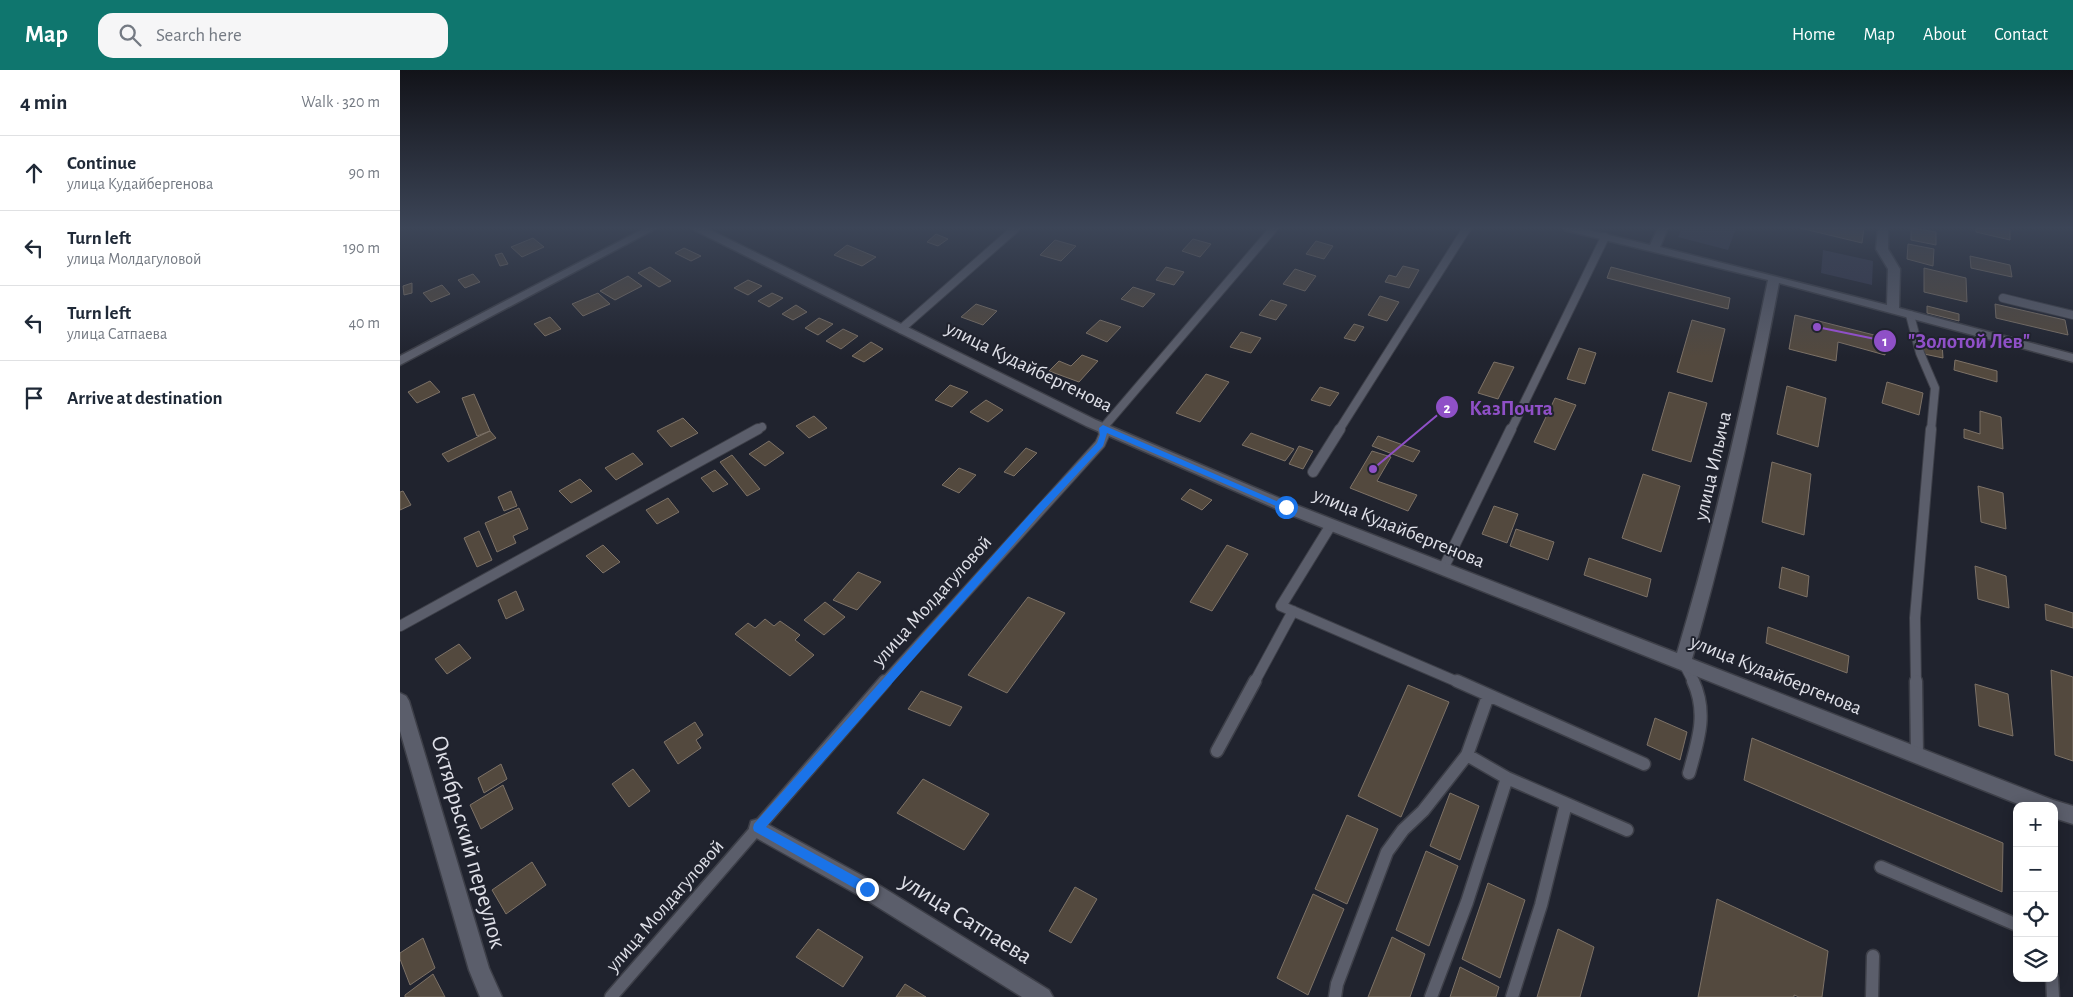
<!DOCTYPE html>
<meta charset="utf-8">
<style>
:root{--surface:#fff;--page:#f6f6f7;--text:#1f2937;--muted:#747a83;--line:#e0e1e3;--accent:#0f766e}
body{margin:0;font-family:"Alegreya Sans",sans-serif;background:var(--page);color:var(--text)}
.controls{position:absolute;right:15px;bottom:15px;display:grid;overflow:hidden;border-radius:10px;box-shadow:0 2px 12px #0003}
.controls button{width:45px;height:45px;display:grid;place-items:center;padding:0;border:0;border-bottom:1px solid var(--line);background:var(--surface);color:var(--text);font:25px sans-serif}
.stop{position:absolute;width:15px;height:15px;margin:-11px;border:4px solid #1a73e8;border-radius:50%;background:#fff}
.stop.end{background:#1a73e8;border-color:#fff;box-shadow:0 1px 5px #0008}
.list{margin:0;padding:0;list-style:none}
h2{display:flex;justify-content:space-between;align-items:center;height:65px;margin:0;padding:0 20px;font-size:21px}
h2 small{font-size:16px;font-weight:400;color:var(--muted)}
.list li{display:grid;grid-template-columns:32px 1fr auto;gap:15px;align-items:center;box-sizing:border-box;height:75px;padding:0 20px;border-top:1px solid var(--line)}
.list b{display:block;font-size:19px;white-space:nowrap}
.list p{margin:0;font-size:16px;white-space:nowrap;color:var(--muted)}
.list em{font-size:16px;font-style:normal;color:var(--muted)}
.icon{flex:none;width:28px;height:28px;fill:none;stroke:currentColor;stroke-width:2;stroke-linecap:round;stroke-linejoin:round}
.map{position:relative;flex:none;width:1673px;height:927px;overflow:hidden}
header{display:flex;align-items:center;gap:30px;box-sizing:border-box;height:70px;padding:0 25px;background:var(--accent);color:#fff}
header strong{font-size:24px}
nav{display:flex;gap:28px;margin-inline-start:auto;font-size:18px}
.search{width:350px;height:45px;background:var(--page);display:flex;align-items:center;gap:12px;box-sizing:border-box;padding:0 18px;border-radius:15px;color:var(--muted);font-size:19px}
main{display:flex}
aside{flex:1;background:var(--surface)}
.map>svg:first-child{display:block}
</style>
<header>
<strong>Map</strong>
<div class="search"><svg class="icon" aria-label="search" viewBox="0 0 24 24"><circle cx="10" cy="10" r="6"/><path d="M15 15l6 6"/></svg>Search here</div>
<nav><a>Home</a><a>Map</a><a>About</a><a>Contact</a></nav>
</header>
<main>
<aside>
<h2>4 min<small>Walk · 320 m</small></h2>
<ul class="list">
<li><svg class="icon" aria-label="ahead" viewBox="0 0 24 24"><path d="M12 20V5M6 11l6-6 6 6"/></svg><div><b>Continue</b><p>улица Кудайбергенова</p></div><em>90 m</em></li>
<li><svg class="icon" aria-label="left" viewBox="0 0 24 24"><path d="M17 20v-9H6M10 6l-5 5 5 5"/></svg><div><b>Turn left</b><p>улица Молдагуловой</p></div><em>190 m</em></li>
<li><svg class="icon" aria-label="left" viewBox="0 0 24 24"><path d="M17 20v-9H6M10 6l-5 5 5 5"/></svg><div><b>Turn left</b><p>улица Сатпаева</p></div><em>40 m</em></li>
<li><svg class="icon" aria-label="arrive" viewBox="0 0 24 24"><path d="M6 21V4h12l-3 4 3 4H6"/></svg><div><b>Arrive at destination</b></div></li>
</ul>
</aside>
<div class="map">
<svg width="1673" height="927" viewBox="0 0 1673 927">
<rect width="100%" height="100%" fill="#20232e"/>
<path fill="#34374c" d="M1282,158H1336L1328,180L1278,167Z
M1423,180L1473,191L1472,215L1421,203Z"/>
<path fill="#53493e" stroke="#7d7267" d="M1400,158H1464L1462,173Z
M1511,158L1536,162V175L1511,170Z
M1576,158L1610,159V170L1576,162Z
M536,164L548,169L538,176L527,172Z
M133,168L144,177L122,187L111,177Z
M793,169L811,174L800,187L782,181Z
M655,170L676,176L661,191L640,185Z
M916,171L933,176L924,189L906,184Z
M1508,174L1534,179L1533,196L1507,189Z
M447,175L476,187L462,196L434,185Z
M284,178L301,186L291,191L275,183Z
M102,183L108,194L100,196L95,185Z
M1570,186L1610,195L1612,207L1571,198Z
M1003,196L1019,200L1009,218L985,212L989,205L996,207Z
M250,197L271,211L259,217L238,203Z
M766,197L784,202L774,215L756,210Z
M1211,197L1330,228L1328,239L1207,208Z
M1524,198L1566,208L1567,232L1524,222Z
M895,199L916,206L905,221L883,214Z
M73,204L80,212L65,218L58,210Z
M228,206L242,216L215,230L200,221Z
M348,210L362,216L348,225L334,218Z
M12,213V223L4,225L3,216Z
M42,215L50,224L31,232L23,223Z
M733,217L755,224L743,237L721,229Z
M198,223L210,234L183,246L172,234Z
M372,223L383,228L369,237L358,231Z
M980,226L999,232L987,251L968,245Z
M871,230L887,235L876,250L859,245Z
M576,234L597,241L583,255L561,247Z
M1595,234L1665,250L1668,265L1596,248Z
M396,235L407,242L393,250L382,244Z
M1527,236L1559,244V251L1527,243Z
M1395,245L1486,268L1485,285L1438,272L1436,291L1389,279Z
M150,247L161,259L145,266L134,254Z
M419,248L433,254L418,265L405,258Z
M700,250L721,257L707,272L686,263Z
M1292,250L1325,259L1312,312L1277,302Z
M954,254L964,257L955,271L944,268Z
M443,259L458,266L441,279L426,271Z
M841,262L861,268L851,283L830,277Z
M1523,268L1542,273L1543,288L1524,284Z
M471,272L483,279L464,292L452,286Z
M1179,278L1196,283L1185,314L1167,309Z
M682,285L698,291L679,312L649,301L659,291L671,296Z
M1555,290L1597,301V312L1554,300Z
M1094,292L1114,297L1098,329L1078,323Z
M806,304L829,312L800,352L776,343Z
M30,311L40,322L17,333L8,322Z
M1487,312L1523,323L1519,345L1482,333Z
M550,315L568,322L552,337L535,330Z
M1387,316L1426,328L1418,377L1377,364Z
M920,317L939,323L930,336L911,330Z
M1269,322L1307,333L1291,392L1252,380Z
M74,324L90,361L77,366L62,328Z
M1155,328L1176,335L1155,380L1134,372Z
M586,330L603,340L588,352L570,342Z
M1580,341L1601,347L1603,379L1564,368V359L1580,364Z
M414,346L427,358L409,368L396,356Z
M283,348L298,363L271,377L257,361Z
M90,361L96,368L48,392L42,384Z
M851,363L894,379L885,391L842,375Z
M978,366L1020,381L1013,392L972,376Z
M369,371L384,383L365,396L349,384Z
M899,376L913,381L903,399L889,394Z
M626,378L637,383L614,406L604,402Z
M972,381L991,387L977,411L1017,425L1008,441L950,418Z
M233,383L243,394L216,410L205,398Z
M332,385L360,419L347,426L320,392Z
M1372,392L1411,404L1404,465L1362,452Z
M559,398L576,405L559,423L542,415Z
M315,400L328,414L313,422L301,408Z
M1243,404L1280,416L1261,482L1222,468Z
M180,409L192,421L171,433L159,421Z
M1578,416L1603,423L1606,459L1581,452Z
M790,419L812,430L802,440L781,429Z
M3,421L11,435L0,440V422Z
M111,421L117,436L104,441L98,427Z
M268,428L279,442L257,454L246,440Z
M1094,436L1118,444L1107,473L1082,464Z
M119,438L128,459L113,466L116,473L97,482L85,453Z
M1116,459L1154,472L1148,490L1110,476Z
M79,461L92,490L77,497L64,468Z
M203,475L220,492L203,503L186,486Z
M827,475L848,484L812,541L790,532Z
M1189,488L1251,509L1247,527L1184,505Z
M1575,496L1606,506L1609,538L1578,529Z
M1382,497L1409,506L1407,527L1379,518Z
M458,502L481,512L457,540L433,530Z
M116,521L124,540L106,549L98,530Z
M628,527L665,543L607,623L568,605Z
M425,532L445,547L424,565L404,550Z
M1645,534L1673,543V558L1646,550Z
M365,549L374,556L380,551L400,565L395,570L414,585L390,606L335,564L348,553L355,558Z
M1368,557L1449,586L1447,603L1366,573Z
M59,574L71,588L47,604L35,589Z
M1651,600L1673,607V691L1655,685Z
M1575,614L1608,624L1613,666L1579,656Z
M1008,615L1049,632L1001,747L958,726Z
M521,621L562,637L550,656L508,639Z
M1255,648L1287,662L1280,690L1247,675Z
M295,652L303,665L296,670L301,678L278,694L264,672Z
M1352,668L1603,773L1602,822L1344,710Z
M101,694L107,709L84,723L78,708Z
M233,699L250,721L229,737L212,714Z
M523,709L589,744L564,780L497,743Z
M103,715L113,739L81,759L70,735Z
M1050,723L1079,736L1060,790L1030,776Z
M947,745L978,759L947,834L915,819Z
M1026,781L1058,796L1029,876L996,860Z
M132,792L146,815L106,844L92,820Z
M1088,813L1125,830L1100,908L1062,889Z
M675,817L697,829L671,873L649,861Z
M913,824L944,839L908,925L877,908Z
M1317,829L1428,881L1422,927H1399L1394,925V927H1298Z
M418,859L463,887L443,917L396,887Z
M1158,859L1194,877L1180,927H1137Z
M992,867L1025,884L1010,927H968Z
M23,868L35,898L10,915L0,889V883Z
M1060,897L1099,917L1096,927H1050Z
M33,904L45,927H5V925Z
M505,914L526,927H496Z"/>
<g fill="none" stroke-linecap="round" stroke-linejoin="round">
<defs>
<path id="service-far2" d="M1603,228L1673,245
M1510,245L1520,283L1535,318L1531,360
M501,259L616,158
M356,360L362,357
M703,360V358L874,158
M939,360L1067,158
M1111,360L1205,167"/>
<path id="service-far1" d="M913,402L940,359
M931,455L881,536L1060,613
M1043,499L1111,359
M0,556L358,359
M1283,592L1294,613
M484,613L700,374L704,365L703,359
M854,613L893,541
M1516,613L1515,548L1531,359"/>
<path id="service" d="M1057,611L1244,694
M1516,611L1517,685
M817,681L855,611
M1067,685L1107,708
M1289,703C1298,671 1308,643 1293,611
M1481,797L1617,855
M1652,908L1653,927
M211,927L485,611
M935,927L937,914L987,782L1003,760L1023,741L1067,685L1088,626
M1031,927L1067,832L1107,708L1227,760
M1112,927L1141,835L1166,734
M1472,927L1473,886"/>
<path id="minor" d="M293,158H306L696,350L891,433L1277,583C1314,460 1342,336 1368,210L1164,160L1163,158H1180L1250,175L1258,158H1268L1260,177L1487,235L1488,199L1476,179L1478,158H1488V179L1500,199L1499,238L1673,284V292L1379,213C1355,340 1328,465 1292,589L1653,730L1673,736V754L1654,748V736H1623L881,441L686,356L294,160Z
M0,623L6,626L9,631L89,898L102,927H80L69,900L0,661Z
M358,749L474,812L649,920L653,927H622L460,826L351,765L349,758L351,751Z"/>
<path id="secondary" d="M245,158H257L0,295V286Z"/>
</defs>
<use href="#service-far2" stroke="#3d3f48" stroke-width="10"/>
<use href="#service-far1" stroke="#3d3f48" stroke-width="12"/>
<use href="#service" stroke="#3d3f48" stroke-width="15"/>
<use href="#minor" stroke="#3d3f48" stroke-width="3"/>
<use href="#secondary" stroke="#3d3f48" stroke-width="3"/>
<use href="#service-far2" stroke="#5b5e6b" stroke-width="8"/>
<use href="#service-far1" stroke="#5b5e6b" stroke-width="10"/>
<use href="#service" stroke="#5b5e6b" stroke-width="12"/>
<use href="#minor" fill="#5b5e6b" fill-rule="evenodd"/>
<use href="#secondary" fill="#5b5e6b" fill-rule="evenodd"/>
</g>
<linearGradient id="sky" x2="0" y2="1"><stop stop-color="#121319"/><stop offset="0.55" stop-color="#3c4557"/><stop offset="1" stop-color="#3c4557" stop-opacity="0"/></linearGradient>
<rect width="1673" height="287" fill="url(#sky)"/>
<path fill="#1a73e8" d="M703,355L890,437L889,439H883L707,363L703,376L643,441L366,757L471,815L472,819L471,823L467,824L463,823L354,761L353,758L354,754L637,436L697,373L700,365L699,358Z"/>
<g text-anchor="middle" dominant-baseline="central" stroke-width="4" stroke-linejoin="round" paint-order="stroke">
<g font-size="20" fill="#dfe0e8" stroke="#20232e">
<text transform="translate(629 297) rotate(26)">улица Кудайбергенова</text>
<text transform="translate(1313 396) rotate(-77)">улица Ильича</text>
<text transform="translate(999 458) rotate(22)">улица Кудайбергенова</text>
<text transform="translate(532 531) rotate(-48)">улица Молдагуловой</text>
<text transform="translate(1376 605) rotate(22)">улица Кудайбергенова</text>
<text transform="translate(265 836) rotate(-49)">улица Молдагуловой</text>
</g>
<g font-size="24" fill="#dfe0e8" stroke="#20232e">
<text transform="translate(68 772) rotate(74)">Октябрьский переулок</text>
<text transform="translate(566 849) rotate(32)">улица Сатпаева</text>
</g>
</g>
<path fill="none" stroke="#8f50c7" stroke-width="2" d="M1417 257L1485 271M973 399L1047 337"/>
<g fill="#8f50c7" stroke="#20232e" stroke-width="2">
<circle cx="1417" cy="257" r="5"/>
<circle cx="973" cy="399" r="5"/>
<circle cx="1485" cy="271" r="12"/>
<circle cx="1047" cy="337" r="12"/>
</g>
<g font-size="15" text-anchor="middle" font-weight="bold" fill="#fff">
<text x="1485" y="276">1</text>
<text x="1047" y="343">2</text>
</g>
<g font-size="21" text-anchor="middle" font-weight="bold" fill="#8f50c7" stroke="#20232e" stroke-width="4" stroke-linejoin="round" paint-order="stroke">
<text x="1569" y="278">"Золотой Лев"</text>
<text x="1111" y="345">КазПочта</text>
</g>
</svg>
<div class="controls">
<button>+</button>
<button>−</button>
<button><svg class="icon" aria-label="locate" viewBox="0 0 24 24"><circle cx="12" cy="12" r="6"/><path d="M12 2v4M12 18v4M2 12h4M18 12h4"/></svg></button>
<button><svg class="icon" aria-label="layers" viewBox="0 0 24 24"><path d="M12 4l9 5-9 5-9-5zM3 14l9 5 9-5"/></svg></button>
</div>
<div class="stop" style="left:886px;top:437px"></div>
<div class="stop end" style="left:467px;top:819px"></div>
</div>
</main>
